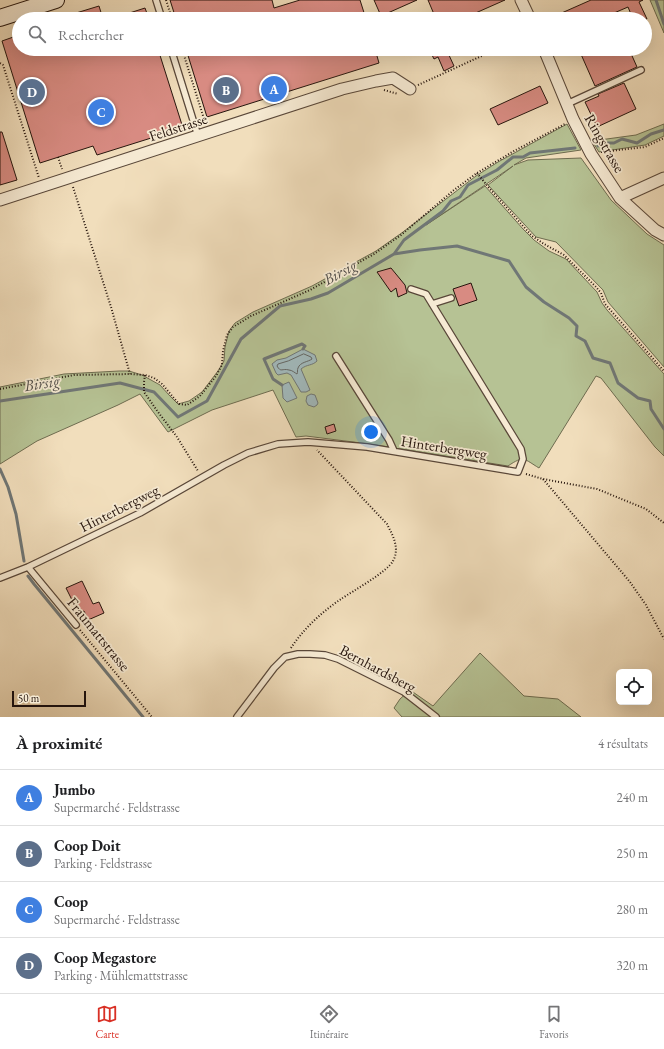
<!DOCTYPE html>
<html lang="fr">
<meta charset="utf-8">
<style>
:root{--surface:#fff;--page:#f2f2f2;--text:#202124;--muted:#757577;--line:#e0e0e0;--accent:#d93025}
body{margin:0;font-family:"EB Garamond",serif;background:var(--page);color:var(--text)}
.controls{position:absolute;right:12px;bottom:12px;display:grid;overflow:hidden;border-radius:6px;box-shadow:0 4px 16px #0002}
.controls button{width:36px;height:36px;display:grid;place-items:center;padding:0;border:0;border-bottom:1px solid var(--line);background:var(--surface);color:var(--text);font:20px sans-serif}
.scale{position:absolute;left:12px;bottom:10px;width:74px;box-sizing:border-box;padding-left:4px;border:2px solid #26150d;border-top:0;font-size:11px;line-height:14px;white-space:nowrap;color:#26150d;-webkit-text-stroke:3px #f6ead3;paint-order:stroke}
.you{position:absolute;left:371px;top:432px;width:14px;height:14px;margin:-10px;border:3px solid #fff;border-radius:50%;background:#1a73e8;box-shadow:0 0 0 6px #1a73e833}
.badge{display:grid;place-items:center;width:26px;height:26px;border-radius:50%;background:var(--accent);color:#fff;font-size:13px;font-weight:700}
.pin{position:absolute;translate:-50% -50%;border:2px solid #fff;box-shadow:0 1px 4px #0006}
.list{margin:0;padding:0;list-style:none}
h2{display:flex;justify-content:space-between;align-items:center;height:52px;margin:0;padding:0 16px;font-size:17px}
h2 small{font-size:13px;font-weight:400;color:var(--muted)}
.list li{display:grid;grid-template-columns:26px 1fr auto;gap:12px;align-items:center;box-sizing:border-box;height:56px;padding:0 16px;border-top:1px solid var(--line)}
.list b{display:block;font-size:15px;white-space:nowrap}
.list p{margin:0;font-size:13px;white-space:nowrap;color:var(--muted)}
.list em{font-size:13px;font-style:normal;color:var(--muted)}
.icon{flex:none;width:22px;height:22px;fill:none;stroke:currentColor;stroke-width:2;stroke-linecap:round;stroke-linejoin:round}
.map{position:relative;flex:none;width:664px;height:717px;overflow:hidden}
.search{position:absolute;background:var(--surface);box-shadow:0 4px 16px #0002;left:12px;right:12px;top:12px;height:44px;display:flex;align-items:center;gap:10px;box-sizing:border-box;padding:0 14px;border-radius:22px;color:var(--muted);font-size:15px}
.sheet{height:276px;background:var(--surface)}
nav{display:flex;justify-content:space-around;align-items:center;box-sizing:border-box;height:56px;border-top:1px solid var(--line);background:var(--surface);font-size:11px;color:var(--muted)}
nav a{display:grid;justify-items:center;gap:2px}
nav .on{color:var(--accent)}
.map>svg:first-child{display:block}
</style>
<div class="map">
<svg width="664" height="717" viewBox="0 0 664 717">
<rect width="100%" height="100%" fill="#f1debc"/>
<filter id="stains"><feTurbulence type="fractalNoise" baseFrequency=".005" numOctaves="4"/><feColorMatrix values="0 0 0 0 .2 0 0 0 0 .09 0 0 0 0 .02 0 0 0 .5 -.17"/></filter>
<radialGradient id="worn" r=".72"><stop offset=".6" stop-color="#630" stop-opacity="0"/><stop offset="1" stop-color="#630" stop-opacity=".3"/></radialGradient>
<path fill="#b6c294" stroke="#6e6c50" d="M650,0H664V33Z
M567,124L581,150L526,158L514,165L528,160L581,158L611,200L647,234L664,245V367L608,302L603,290L556,242L536,237L488,185L513,166L426,225L485,186L523,229L534,240L549,251L566,259L597,292L602,303L607,310L664,374V456L655,447L601,378L596,376L539,468C524,459 524,455 508,466L369,444L306,436L296,437L273,390L212,410L168,432L140,394L118,405L37,441L0,464V387L64,374L119,371H129L142,375L160,385L169,395L178,404L189,401L202,392L218,371L224,361L225,347L229,331L235,323L253,312L312,286L376,251L403,232L476,176L498,162Z
M664,124V136L645,145L599,152L592,141L636,135Z
M480,653L524,696L558,699L581,717H402L394,708L400,699L410,690L433,706Z"/>
<path fill="#a1b9bc" stroke="#707776" d="M303,349L315,355L317,361C312,366 307,364 301,369L310,390L306,392H301L291,375L287,373L278,375L276,373L272,364L277,360L286,358Z
M289,382L297,398L287,402L283,398L282,385Z
M311,394L315,395L318,403L317,405L314,407L308,405L306,401L307,396Z"/>
<g fill="none" stroke-linecap="round" stroke-linejoin="round">
<path stroke="#646764" stroke-width="1" d="M304,354L311,357L312,359C308,362 300,362 298,368C297,370 298,372 297,374C295,373 292,370 289,370C282,368 281,373 277,366L278,364L288,361Z"/>
<path stroke="#707776" stroke-width="3" d="M656,0L664,24
M598,146L603,143H614L622,139L637,143L651,134L664,130
M394,254L404,240L443,211L451,201L460,197L468,185L497,170L513,157H523L530,153L575,148
M282,385L273,379L264,359L302,344L305,346L303,349
M0,401L120,383L154,392L178,417L207,401L241,339L280,306L311,299L328,293L394,254L420,250L457,246L509,261L526,287L544,302L569,318L577,326L576,336L585,341L593,358L610,363L618,383L638,398L650,401L651,409L664,429
M0,469L8,487L16,514L24,561
M28,576L34,584L143,717"/>
</g>
<path fill="#d88b82" stroke="#26150d" d="M170,0H272L274,8L300,0H360L366,19H176Z
M374,0H417L381,16Z
M428,0H505L462,19H436Z
M591,0H643L639,2L647,19H633L628,7L600,19H548Z
M99,6L103,19H63V17Z
M145,8L149,19H117V17Z
M19,35V49H158L183,128L97,155L93,146L40,163L2,41Z
M186,49H287L289,55L306,49H375L379,63L207,117Z
M429,49H458L448,53L454,66L444,71L438,57L434,59Z
M588,49H629L637,67L595,86L580,52Z
M624,83L636,109L597,127L585,102L599,96L598,94Z
M540,86L548,103L498,125L490,109Z
M0,132H2L17,180L0,185Z
M391,268L405,285L407,293L398,297L396,288L391,292L377,272Z
M471,283L477,300L459,306L453,289Z
M334,424L336,431L327,434L325,427Z
M82,581L93,604L99,602L104,613L88,620L84,611L81,612L77,603L74,604L66,588Z"/>
<g fill="none" stroke-linecap="round" stroke-linejoin="round">
<defs>
<path id="service" d="M156,0L162,19
M171,49L198,136
M567,104L641,70
M432,304L451,298
M336,356L389,440L394,451
M28,567L76,625
M0,578L28,567L140,513L224,465L248,453L278,444L308,442L367,447L518,472L523,459L521,449L426,294L411,289
M237,717L274,668L285,657L298,654H310L325,655L338,659L404,692L436,717"/>
<path id="minor" d="M521,0L530,19
M544,49L573,119L591,154L620,198L655,230L664,235
M620,198L664,178
M0,200L342,89L376,81L393,78L410,89"/>
<path id="secondary" d="M0,18L56,0"/>
</defs>
<use href="#service" stroke="#594739" stroke-width="8"/>
<use href="#minor" stroke="#594739" stroke-width="13"/>
<use href="#secondary" stroke="#26150d" stroke-width="18"/>
<path stroke="#26150d" stroke-width="2" stroke-dasharray="1 2" stroke-linecap="butt" d="M166,0L172,19
M182,49L205,122
M0,63L3,65L39,178
M418,85L497,49
M384,90L398,94
M601,152L645,147L664,138
M58,157L62,169
M477,173L490,189L532,236L544,244L564,255L596,287L601,293L605,304L664,371
M73,187L111,307L130,374
M145,375L144,382V392L158,412L177,437L198,471
M0,389L74,375L130,374L145,375L154,378L162,384L179,404L187,405L200,396L216,376L222,365L223,351L227,335L233,327L251,316L310,290L374,254L401,235L454,190L477,173L514,151L565,124
M526,474L543,479L597,489L646,509L664,523
M543,479L630,582L646,605L664,639
M80,630L152,717
M291,648C304,628 322,612 341,599C353,591 387,572 393,561C400,548 393,536 387,524L317,450"/>
<use href="#service" stroke="#f6ead3" stroke-width="5.5"/>
<use href="#minor" stroke="#f6ead3" stroke-width="11"/>
<use href="#secondary" stroke="#f6ead3" stroke-width="16"/>
</g>
<g text-anchor="middle" dominant-baseline="central" stroke-width="3.5" stroke-linejoin="round" paint-order="stroke">
<g font-size="15" fill="#26150d" stroke="#f6ead3">
<text transform="translate(178 127) rotate(-18)">Feldstrasse</text>
<text transform="translate(605 143) rotate(60)">Ringstrasse</text>
<text transform="translate(444 447) rotate(9)">Hinterbergweg</text>
<text transform="translate(119 508) rotate(-27)">Hinterbergweg</text>
<text transform="translate(99 634) rotate(51)">Fraumattstrasse</text>
<text transform="translate(378 668) rotate(28)">Bernhardsberg</text>
</g>
<g font-size="16" font-style="italic" fill="#514e4a" stroke="#f6ead3">
<text transform="translate(340 272) rotate(-29)">Birsig</text>
<text transform="translate(42 383) rotate(-9)">Birsig</text>
</g>
</g>
<rect width="100%" height="100%" filter="url(#stains)"/>
<rect width="100%" height="100%" fill="url(#worn)"/>
</svg>
<div class="controls">
<button><svg class="icon" aria-label="locate" viewBox="0 0 24 24"><circle cx="12" cy="12" r="6"/><path d="M12 2v4M12 18v4M2 12h4M18 12h4"/></svg></button>
</div>
<div class="scale">50 m</div>
<div class="you"></div>
<div class="pin badge" style="left:274px;top:89px;background:#3f7fe0">A</div>
<div class="pin badge" style="left:226px;top:90px;background:#5c6f8a">B</div>
<div class="pin badge" style="left:101px;top:112px;background:#3f7fe0">C</div>
<div class="pin badge" style="left:32px;top:92px;background:#5c6f8a">D</div>
<div class="search"><svg class="icon" aria-label="search" viewBox="0 0 24 24"><circle cx="10" cy="10" r="6"/><path d="M15 15l6 6"/></svg>Rechercher</div>
</div>
<section class="sheet">
<h2>À proximité<small>4 résultats</small></h2>
<ul class="list">
<li><span class="badge" style="background:#3f7fe0">A</span><div><b>Jumbo</b><p>Supermarché · Feldstrasse</p></div><em>240 m</em></li>
<li><span class="badge" style="background:#5c6f8a">B</span><div><b>Coop Doit</b><p>Parking · Feldstrasse</p></div><em>250 m</em></li>
<li><span class="badge" style="background:#3f7fe0">C</span><div><b>Coop</b><p>Supermarché · Feldstrasse</p></div><em>280 m</em></li>
<li><span class="badge" style="background:#5c6f8a">D</span><div><b>Coop Megastore</b><p>Parking · Mühlemattstrasse</p></div><em>320 m</em></li>
</ul>
</section>
<nav>
<a class="on"><svg class="icon" aria-label="map" viewBox="0 0 24 24"><path d="M3 6l6-2 6 2 6-2v14l-6 2-6-2-6 2zM9 4v14M15 6v14"/></svg>Carte</a>
<a><svg class="icon" aria-label="directions" viewBox="0 0 24 24"><path d="M12 3l9 9-9 9-9-9zM9 14v-3h6M13 9l2 2-2 2"/></svg>Itinéraire</a>
<a><svg class="icon" aria-label="saved" viewBox="0 0 24 24"><path d="M7 4h10v16l-5-4-5 4z"/></svg>Favoris</a>
</nav>
